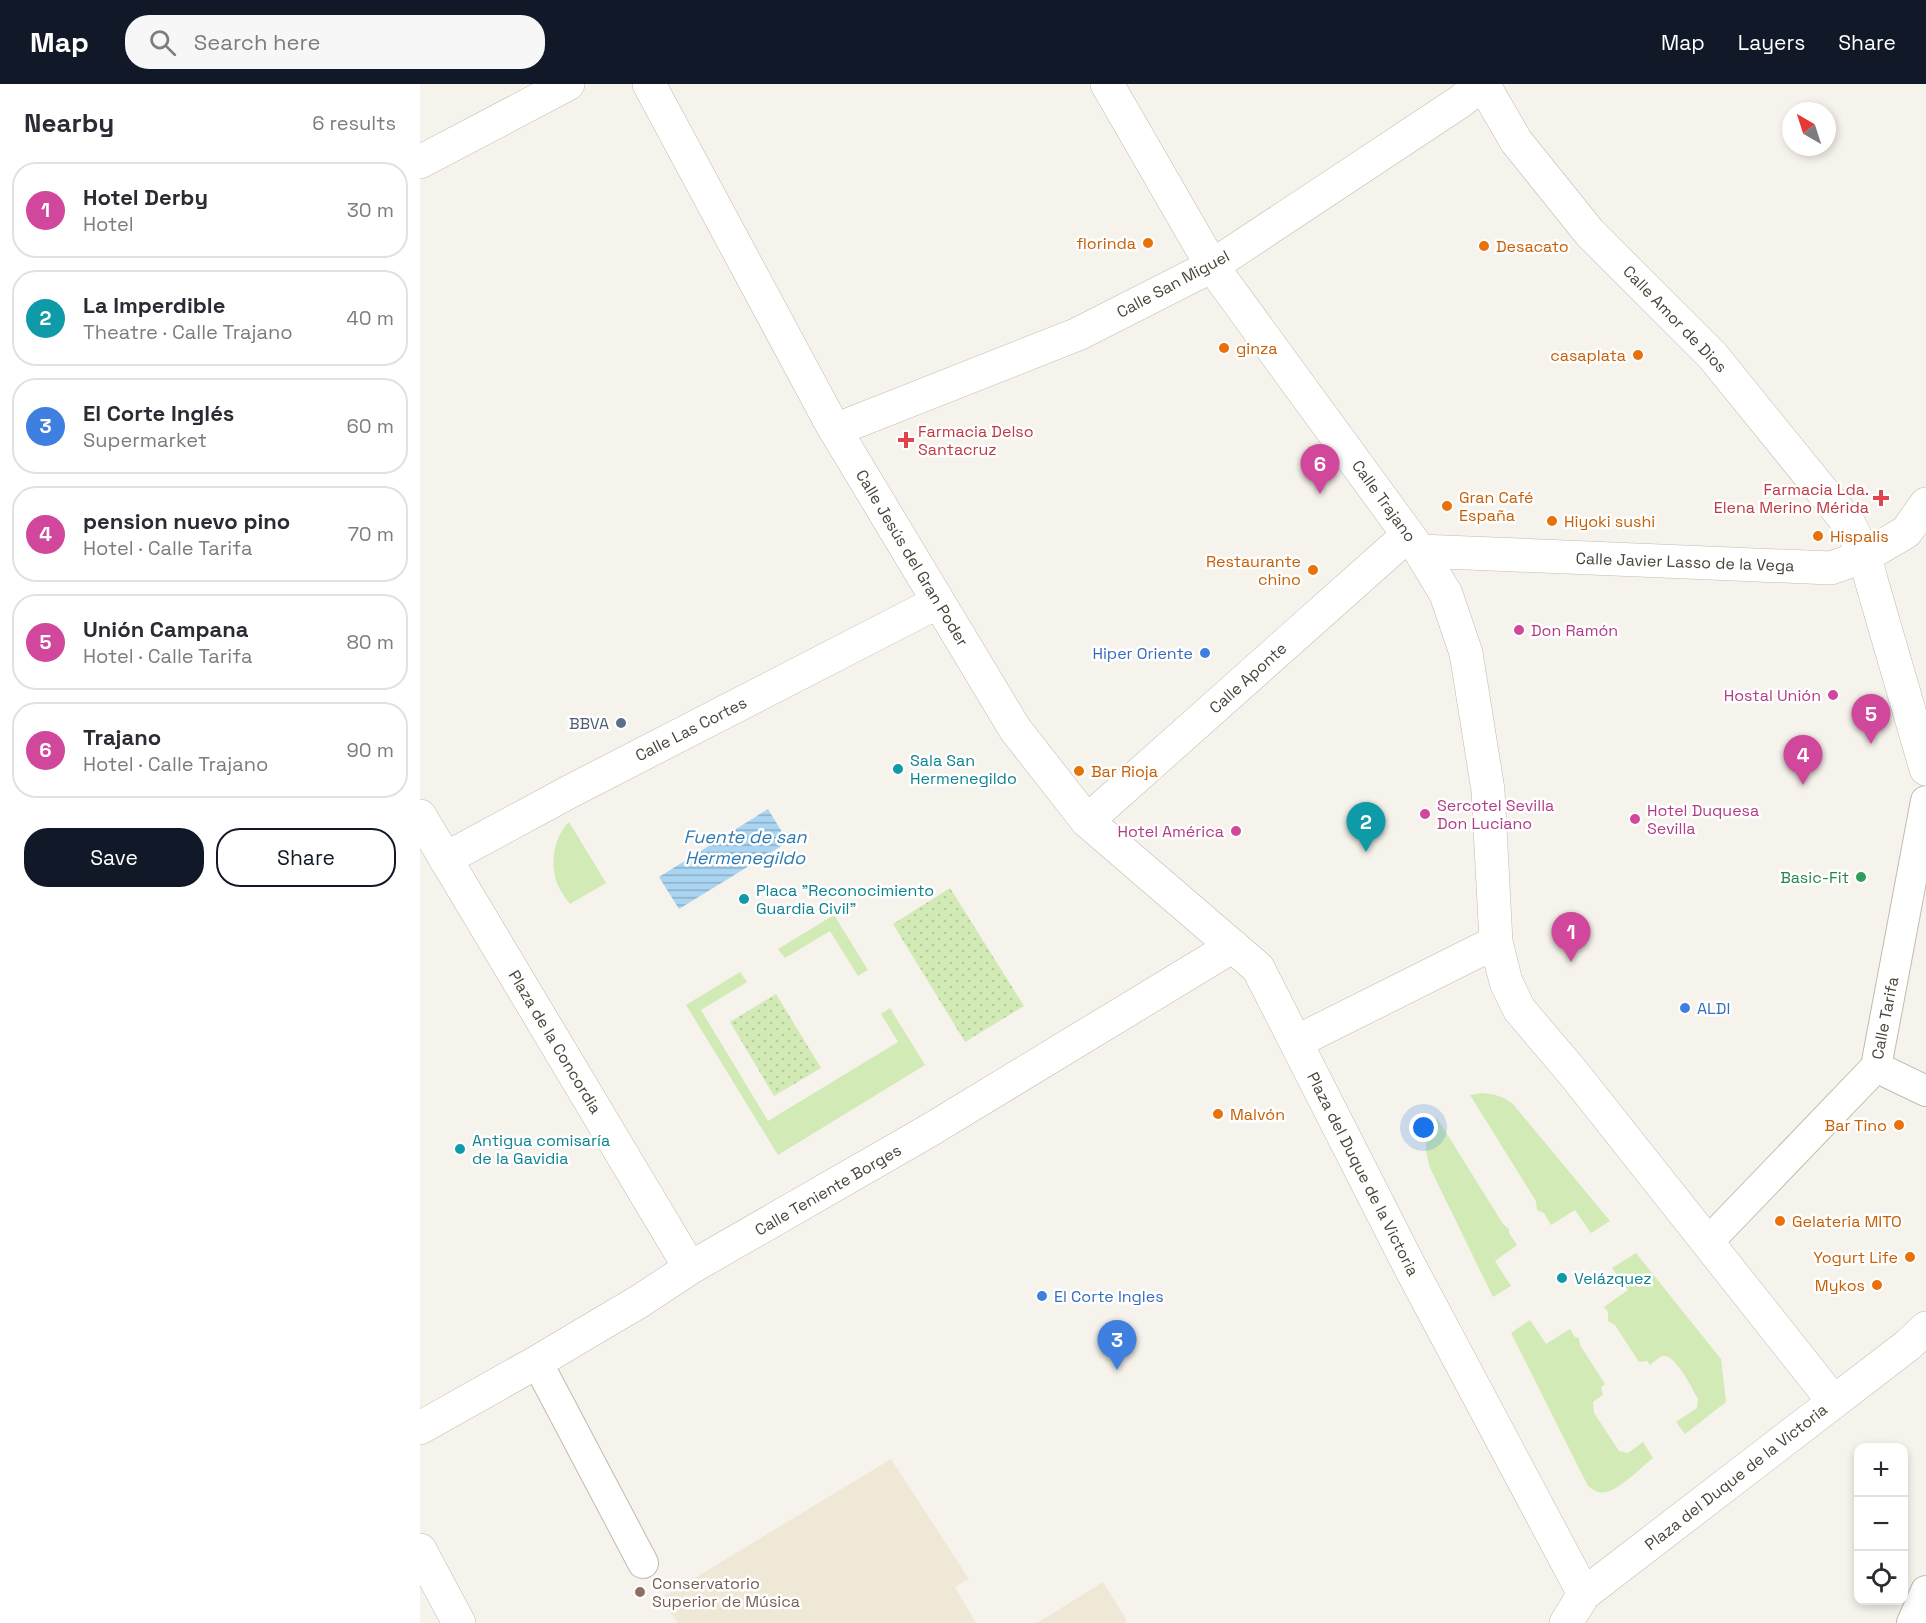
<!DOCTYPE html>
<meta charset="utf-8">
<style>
:root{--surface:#fff;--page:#f7f7f7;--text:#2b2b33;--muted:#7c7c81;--line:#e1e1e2;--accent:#111827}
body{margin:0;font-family:"Space Grotesk",sans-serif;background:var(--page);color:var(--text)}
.controls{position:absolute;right:18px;bottom:18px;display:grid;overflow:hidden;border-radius:12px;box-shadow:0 3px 9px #0003}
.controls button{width:54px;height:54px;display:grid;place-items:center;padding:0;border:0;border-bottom:2px solid var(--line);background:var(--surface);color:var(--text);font:30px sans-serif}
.compass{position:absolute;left:1362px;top:18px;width:54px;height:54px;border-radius:50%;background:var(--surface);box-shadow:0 3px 9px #0003;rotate:321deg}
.you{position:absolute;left:1004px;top:1044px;width:21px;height:21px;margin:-15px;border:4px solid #fff;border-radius:50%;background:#1a73e8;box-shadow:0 0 0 9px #1a73e833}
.badge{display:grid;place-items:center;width:39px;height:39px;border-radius:50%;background:var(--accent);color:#fff;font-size:20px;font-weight:700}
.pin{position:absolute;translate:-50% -50px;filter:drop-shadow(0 2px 3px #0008)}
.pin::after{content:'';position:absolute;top:32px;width:21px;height:18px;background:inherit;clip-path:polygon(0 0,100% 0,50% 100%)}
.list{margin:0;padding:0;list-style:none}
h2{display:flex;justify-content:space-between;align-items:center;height:78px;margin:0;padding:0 24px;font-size:26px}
h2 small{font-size:20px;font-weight:400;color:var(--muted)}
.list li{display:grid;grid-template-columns:39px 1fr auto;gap:18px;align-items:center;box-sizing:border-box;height:96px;margin:0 12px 12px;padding:0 12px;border:2px solid var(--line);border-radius:24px}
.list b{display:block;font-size:22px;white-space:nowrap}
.list p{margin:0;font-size:20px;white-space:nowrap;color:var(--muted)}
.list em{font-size:20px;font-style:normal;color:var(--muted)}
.actions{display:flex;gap:12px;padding:18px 24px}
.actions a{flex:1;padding:14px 0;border:2px solid var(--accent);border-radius:24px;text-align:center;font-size:21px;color:var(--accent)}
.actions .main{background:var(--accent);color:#fff}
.icon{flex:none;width:33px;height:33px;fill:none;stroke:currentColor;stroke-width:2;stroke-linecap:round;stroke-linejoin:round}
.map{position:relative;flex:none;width:1506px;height:1539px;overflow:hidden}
header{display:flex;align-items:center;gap:36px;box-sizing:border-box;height:84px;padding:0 30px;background:var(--accent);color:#fff}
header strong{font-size:28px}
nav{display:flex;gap:33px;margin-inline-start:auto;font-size:21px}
.search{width:420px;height:54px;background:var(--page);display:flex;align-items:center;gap:15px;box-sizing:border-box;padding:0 21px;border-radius:24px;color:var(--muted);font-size:22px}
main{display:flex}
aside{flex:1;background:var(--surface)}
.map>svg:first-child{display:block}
</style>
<header>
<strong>Map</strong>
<div class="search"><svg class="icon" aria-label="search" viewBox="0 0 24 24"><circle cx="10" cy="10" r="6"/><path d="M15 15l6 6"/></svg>Search here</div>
<nav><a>Map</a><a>Layers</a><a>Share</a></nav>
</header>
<main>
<aside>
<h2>Nearby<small>6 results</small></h2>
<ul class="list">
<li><span class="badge" style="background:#d1479c">1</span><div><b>Hotel Derby</b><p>Hotel</p></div><em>30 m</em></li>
<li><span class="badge" style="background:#0f9aa8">2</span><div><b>La Imperdible</b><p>Theatre · Calle Trajano</p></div><em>40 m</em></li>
<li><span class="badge" style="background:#3f7fe0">3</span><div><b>El Corte Inglés</b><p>Supermarket</p></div><em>60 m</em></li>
<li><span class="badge" style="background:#d1479c">4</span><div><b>pension nuevo pino</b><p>Hotel · Calle Tarifa</p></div><em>70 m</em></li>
<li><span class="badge" style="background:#d1479c">5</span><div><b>Unión Campana</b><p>Hotel · Calle Tarifa</p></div><em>80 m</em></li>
<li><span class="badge" style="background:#d1479c">6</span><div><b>Trajano</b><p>Hotel · Calle Trajano</p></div><em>90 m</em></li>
</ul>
<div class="actions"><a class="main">Save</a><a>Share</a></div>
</aside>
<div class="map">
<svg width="1506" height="1539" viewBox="0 0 1506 1539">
<defs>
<pattern id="park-dots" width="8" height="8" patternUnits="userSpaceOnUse" patternTransform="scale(1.5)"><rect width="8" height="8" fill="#d2eab5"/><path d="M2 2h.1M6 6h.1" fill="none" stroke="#b6ca9c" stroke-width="1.8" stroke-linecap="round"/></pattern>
<pattern id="water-rules" width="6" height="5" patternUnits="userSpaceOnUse" patternTransform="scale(1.5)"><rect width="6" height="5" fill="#a9d4f2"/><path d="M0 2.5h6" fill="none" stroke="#8caec5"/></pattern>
</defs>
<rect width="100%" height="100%" fill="#f6f3ec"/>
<path fill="#efe8d6" d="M471,1375L549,1495L535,1503L556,1539H258L240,1514L255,1506Z
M683,1498L707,1537L704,1539H617Z"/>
<path fill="#d2eab5" d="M149,738L186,799L150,820C145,813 138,804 136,796C130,777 135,751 149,738Z
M414,831L448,886L438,892L410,847L365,874L358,865Z
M320,888L327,898L281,926L348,1037L478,958L461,930L470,924L505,981L358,1071L266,921Z
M1062,1009C1074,1010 1083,1012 1093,1020L1190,1137L1171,1149L1155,1126L1131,1141L1124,1129L1117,1126L1116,1117L1050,1011Z
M1017,1034L1083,1140L1089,1145V1149L1097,1161L1075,1177L1091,1202L1073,1213L1011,1086C1004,1067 1003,1050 1017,1034Z
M1216,1169L1301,1275L1306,1318L1265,1350L1256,1338L1277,1324L1278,1315C1272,1305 1255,1268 1242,1272C1238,1274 1234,1278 1230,1281L1227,1277L1219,1278L1195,1241L1188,1237V1228L1184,1223L1208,1206L1192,1184Z
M1110,1236L1126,1260L1150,1245L1155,1253L1159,1254L1160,1261L1185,1300L1181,1303L1183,1311L1173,1318L1174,1329L1199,1367L1208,1369L1223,1358L1233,1374C1222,1383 1199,1406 1186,1408C1179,1410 1173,1406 1168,1402L1091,1249Z"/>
<path fill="url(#park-dots)" d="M530,804L604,922L545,958L473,840Z
M356,910L401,984L354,1012L310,938Z"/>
<path fill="url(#water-rules)" d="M348,725L368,758L259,825L239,793Z"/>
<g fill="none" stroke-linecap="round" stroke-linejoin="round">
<defs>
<path id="pedestrian" d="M1456,983L1506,1007
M1287,1159L1456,983L1506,717
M117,1278L223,1479
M1492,1539L1506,1507"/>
<path id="minor" d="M229,0L411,339L595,645L667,737L838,884L989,1181L1164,1510
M687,0L792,182L1000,467L1026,510L1046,569L1068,706L1076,858L1086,898L1099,925L1154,990L1414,1318
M1063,0L1096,57L1169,148L1292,271L1429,440L1445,472L1452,499L1506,685
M0,78L148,0
M415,346L658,250L792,182L1041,17L1062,0
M1000,467L1411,484L1445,472L1486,448L1506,420
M0,732L270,1184
M667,737L988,451
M25,775L149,708L518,518
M876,958L1076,858
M0,1344L117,1278L220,1217L270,1184L510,1046L813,862
M0,1466L39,1539
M1146,1539L1164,1510L1488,1261L1506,1244"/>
</defs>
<use href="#pedestrian" stroke="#c2bbae" stroke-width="32"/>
<use href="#minor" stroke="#c2bbae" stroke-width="34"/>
<use href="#pedestrian" stroke="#fff" stroke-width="30"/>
<use href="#minor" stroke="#fff" stroke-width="33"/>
</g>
<g fill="#e8710a" stroke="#fff" stroke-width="2">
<circle cx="728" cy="159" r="6"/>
<circle cx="1064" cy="162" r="6"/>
<circle cx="804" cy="264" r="6"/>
<circle cx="1218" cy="271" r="6"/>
<circle cx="1027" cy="422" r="6"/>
<circle cx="1132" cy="437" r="6"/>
<circle cx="1398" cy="452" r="6"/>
<circle cx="893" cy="486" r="6"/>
<circle cx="659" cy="687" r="6"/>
<circle cx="798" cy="1030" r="6"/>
<circle cx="1479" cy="1041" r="6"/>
<circle cx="1360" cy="1137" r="6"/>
<circle cx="1490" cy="1173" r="6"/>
<circle cx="1457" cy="1201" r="6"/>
</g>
<g fill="#e0444e" stroke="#fff" stroke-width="2">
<path d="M483 347h6v6h6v6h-6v6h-6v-6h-6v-6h6z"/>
<path d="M1458 405h6v6h6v6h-6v6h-6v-6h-6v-6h6z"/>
</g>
<g fill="#d1479c" stroke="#fff" stroke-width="2">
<circle cx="1099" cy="546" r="6"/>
<circle cx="1413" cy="611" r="6"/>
<circle cx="1005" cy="730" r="6"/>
<circle cx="1215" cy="735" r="6"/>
<circle cx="816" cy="747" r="6"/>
</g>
<g fill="#3f7fe0" stroke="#fff" stroke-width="2">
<circle cx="785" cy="569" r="6"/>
<circle cx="1265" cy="924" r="6"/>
<circle cx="622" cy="1212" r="6"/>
</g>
<circle fill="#5c6f8a" stroke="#fff" stroke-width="2" cx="201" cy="639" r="6"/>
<g fill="#0f9aa8" stroke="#fff" stroke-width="2">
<circle cx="478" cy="685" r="6"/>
<circle cx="324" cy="815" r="6"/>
<circle cx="40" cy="1065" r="6"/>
<circle cx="1142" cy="1194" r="6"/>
</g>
<circle fill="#2e9e5b" stroke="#fff" stroke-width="2" cx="1441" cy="793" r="6"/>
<circle fill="#8d6e63" stroke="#fff" stroke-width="2" cx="220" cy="1508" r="6"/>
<g text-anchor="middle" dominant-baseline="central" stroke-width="5" stroke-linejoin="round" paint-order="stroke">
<g font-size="16" fill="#c56008" stroke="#fff" text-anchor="start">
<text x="716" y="159" text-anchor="end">florinda</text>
<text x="1076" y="162">Desacato</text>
<text x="816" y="264">ginza</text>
<text x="1206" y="271" text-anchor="end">casaplata</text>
<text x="1039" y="413">Gran Café<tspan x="1039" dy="18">España</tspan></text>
<text x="1144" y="437">Hiyoki sushi</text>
<text x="1410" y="452">Hispalis</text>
<text x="881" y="477" text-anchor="end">Restaurante<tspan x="881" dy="18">chino</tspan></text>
<text x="671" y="687">Bar Rioja</text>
<text x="810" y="1030">Malvón</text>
<text x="1467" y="1041" text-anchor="end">Bar Tino</text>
<text x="1372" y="1137">Gelateria MITO</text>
<text x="1478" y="1173" text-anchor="end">Yogurt Life</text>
<text x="1445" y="1201" text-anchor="end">Mykos</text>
</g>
<g font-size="16" fill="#4b4439" stroke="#fff">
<text transform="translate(753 200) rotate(-28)">Calle San Miguel</text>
<text transform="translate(1255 235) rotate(46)">Calle Amor de Dios</text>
<text transform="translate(964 417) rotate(54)">Calle Trajano</text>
<text transform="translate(492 474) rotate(59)">Calle Jesús del Gran Poder</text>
<text transform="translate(1265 478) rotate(2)">Calle Javier Lasso de la Vega</text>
<text transform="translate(828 594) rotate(-42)">Calle Aponte</text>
<text transform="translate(271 645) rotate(-27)">Calle Las Cortes</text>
<text transform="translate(1465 934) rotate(-79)">Calle Tarifa</text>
<text transform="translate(135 958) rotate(59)">Plaza de la Concordia</text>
<text transform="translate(943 1090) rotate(63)">Plaza del Duque de la Victoria</text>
<text transform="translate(408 1106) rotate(-30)">Calle Teniente Borges</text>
<text transform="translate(1316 1393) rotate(-38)">Plaza del Duque de la Victoria</text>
</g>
<g font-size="16" fill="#be3a42" stroke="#fff" text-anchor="start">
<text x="498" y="347">Farmacia Delso<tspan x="498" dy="18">Santacruz</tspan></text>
<text x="1449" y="405" text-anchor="end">Farmacia Lda.<tspan x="1449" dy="18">Elena Merino Mérida</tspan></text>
</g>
<g font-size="16" fill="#b23c85" stroke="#fff" text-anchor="start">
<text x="1111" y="546">Don Ramón</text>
<text x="1401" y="611" text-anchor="end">Hostal Unión</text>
<text x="1017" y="721">Sercotel Sevilla<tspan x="1017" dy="18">Don Luciano</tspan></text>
<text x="1227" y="726">Hotel Duquesa<tspan x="1227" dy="18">Sevilla</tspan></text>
<text x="804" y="747" text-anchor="end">Hotel América</text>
</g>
<g font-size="16" fill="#366cbe" stroke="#fff" text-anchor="start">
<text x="773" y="569" text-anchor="end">Hiper Oriente</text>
<text x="1277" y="924">ALDI</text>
<text x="634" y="1212">El Corte Ingles</text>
</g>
<g font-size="16" fill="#4e5e75" stroke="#fff" text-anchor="end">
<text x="189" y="639">BBVA</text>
</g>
<g font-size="16" fill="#0d838f" stroke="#fff" text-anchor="start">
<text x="490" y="676">Sala San<tspan x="490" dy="18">Hermenegildo</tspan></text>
<text x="336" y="806">Placa "Reconocimiento<tspan x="336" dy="18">Guardia Civil"</tspan></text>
<text x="52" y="1056">Antigua comisaría<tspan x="52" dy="18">de la Gavidia</tspan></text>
<text x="1154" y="1194">Velázquez</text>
</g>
<g font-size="16" fill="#27864d" stroke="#fff" text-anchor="end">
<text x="1429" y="793">Basic-Fit</text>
</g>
<g font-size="16" fill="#785e54" stroke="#fff" text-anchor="start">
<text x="232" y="1499">Conservatorio<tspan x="232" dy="18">Superior de Música</tspan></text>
</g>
<g font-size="18" font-style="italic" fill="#2e7ab2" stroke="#fff">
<text x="325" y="752">Fuente de san<tspan x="325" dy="21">Hermenegildo</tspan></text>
</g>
</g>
</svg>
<div class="controls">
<button>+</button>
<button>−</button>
<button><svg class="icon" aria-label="locate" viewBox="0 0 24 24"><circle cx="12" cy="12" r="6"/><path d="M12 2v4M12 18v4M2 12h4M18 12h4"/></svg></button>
</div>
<svg class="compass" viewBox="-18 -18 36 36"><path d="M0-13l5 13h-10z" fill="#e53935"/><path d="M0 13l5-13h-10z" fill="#7c7c81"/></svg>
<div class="you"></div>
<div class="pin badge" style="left:1151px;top:878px;background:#d1479c">1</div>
<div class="pin badge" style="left:946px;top:768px;background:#0f9aa8">2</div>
<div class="pin badge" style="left:697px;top:1286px;background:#3f7fe0">3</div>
<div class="pin badge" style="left:1383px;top:701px;background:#d1479c">4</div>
<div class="pin badge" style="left:1451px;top:660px;background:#d1479c">5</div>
<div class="pin badge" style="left:900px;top:410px;background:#d1479c">6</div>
</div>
</main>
